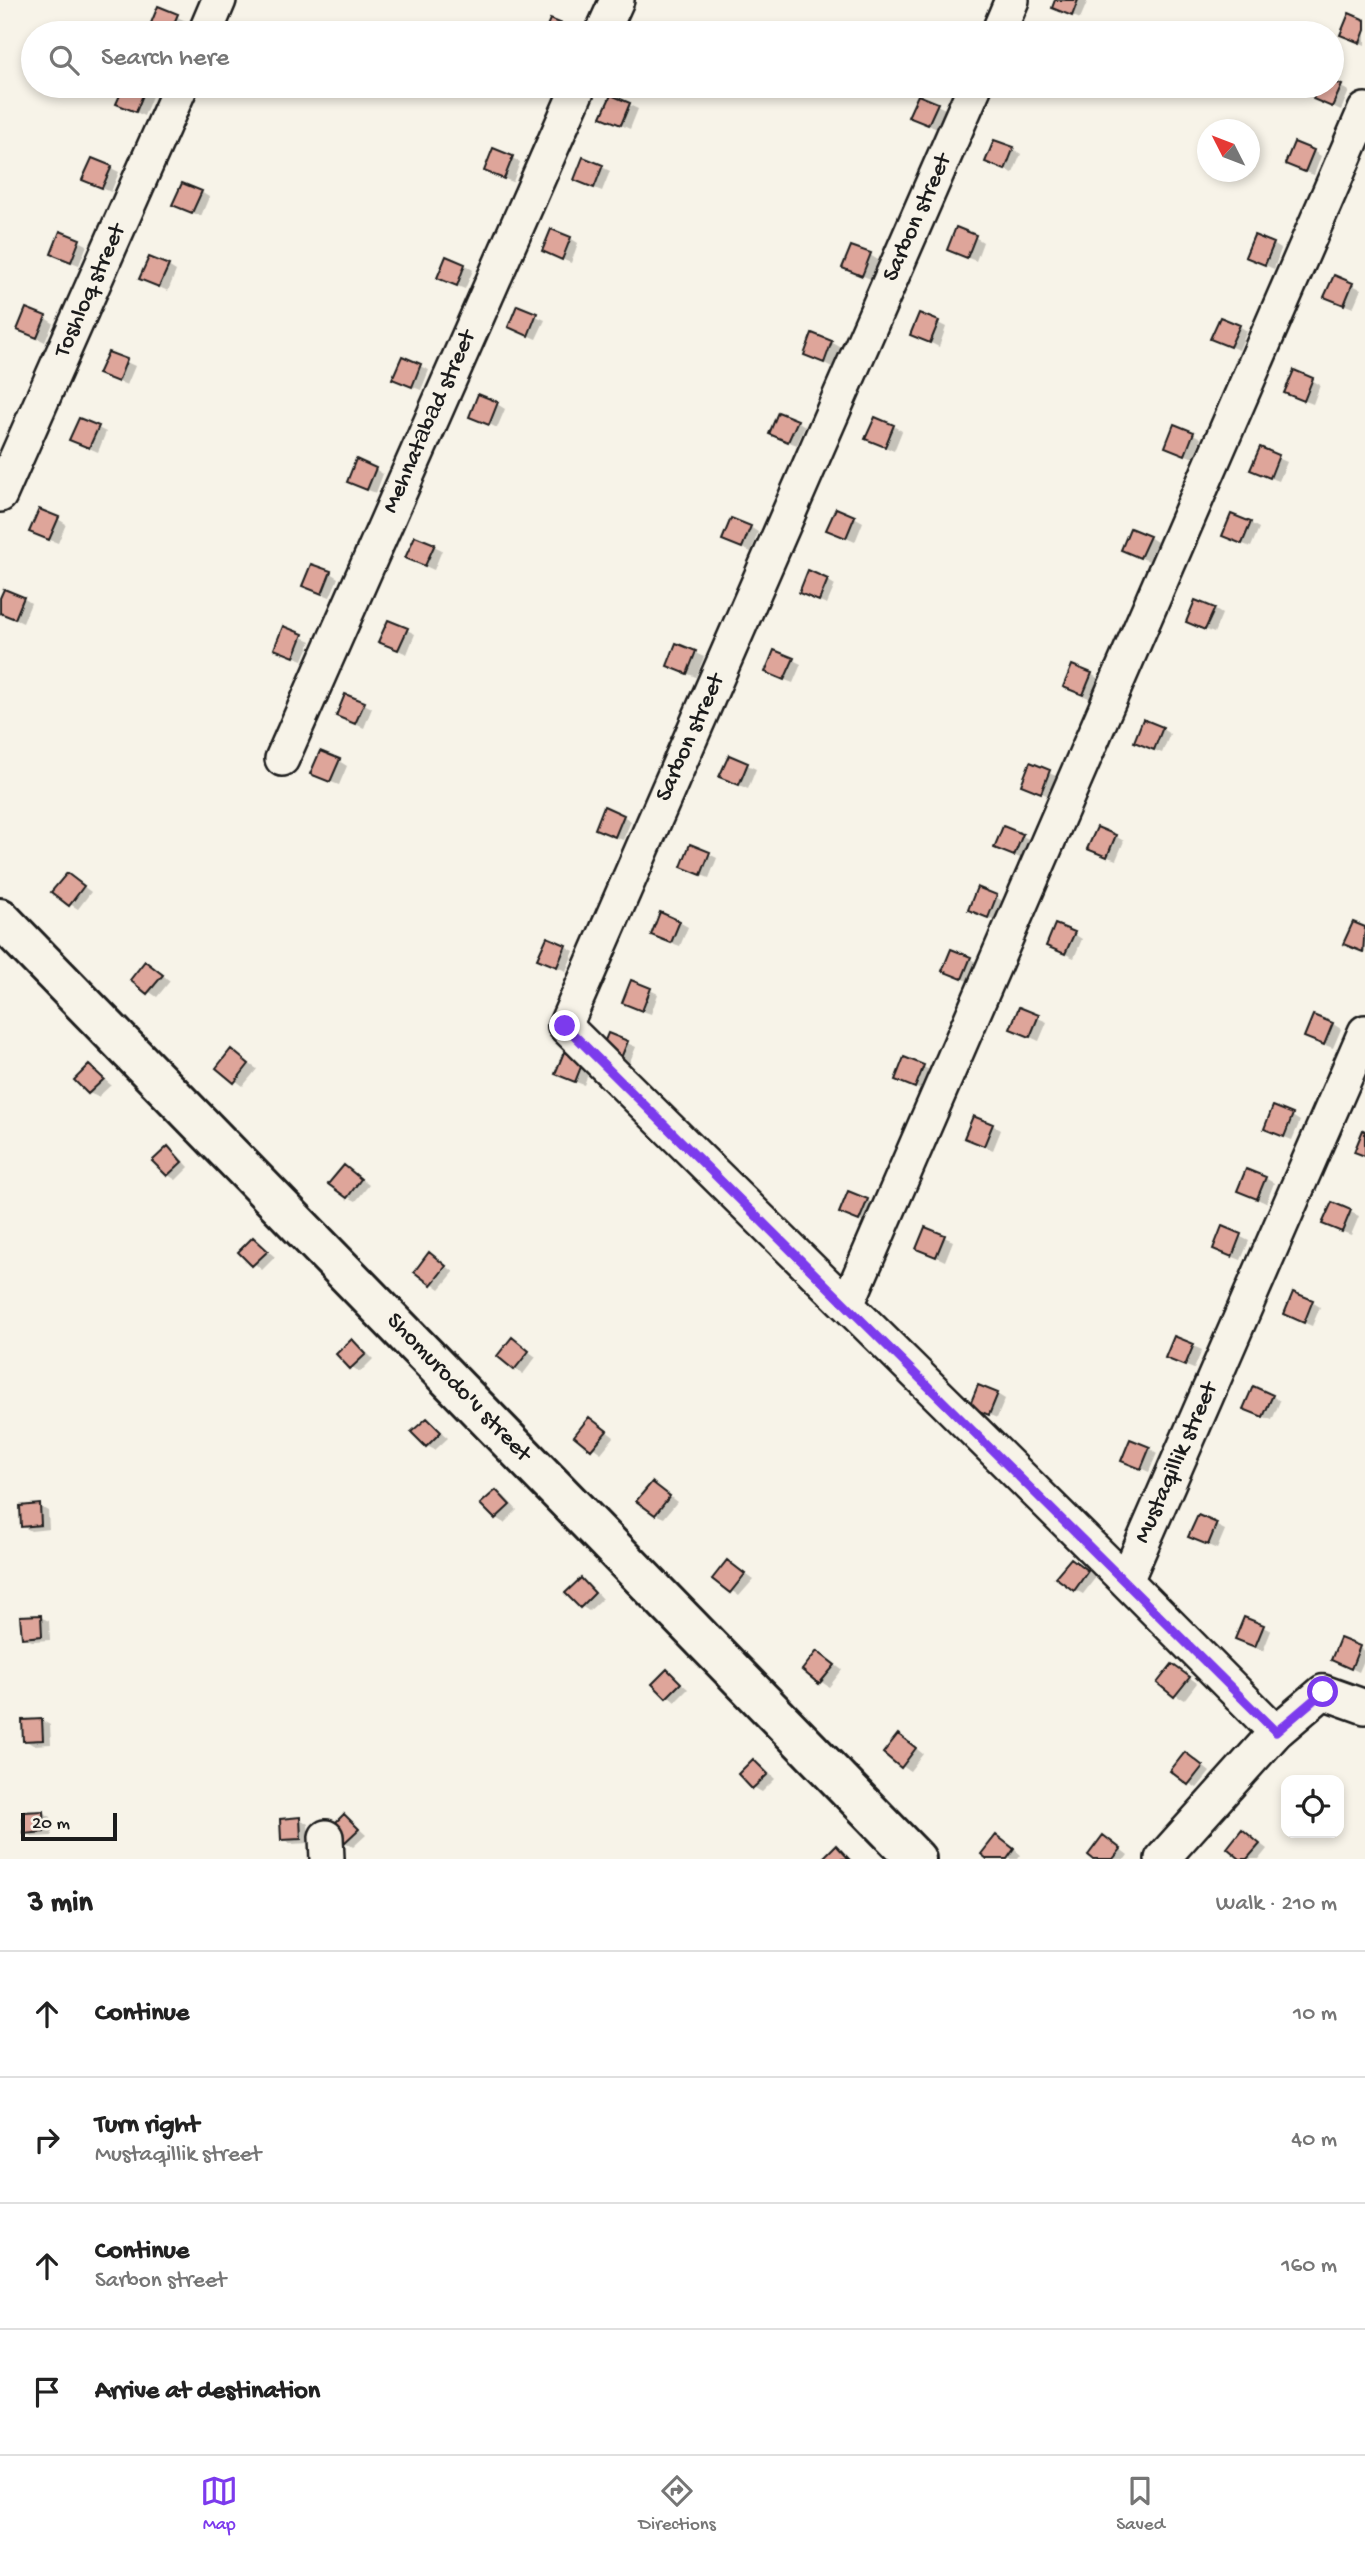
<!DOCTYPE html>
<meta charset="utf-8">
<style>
:root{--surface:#fff;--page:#f2f2f2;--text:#222;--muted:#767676;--line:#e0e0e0;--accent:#7c3aed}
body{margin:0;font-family:"Gochi Hand",sans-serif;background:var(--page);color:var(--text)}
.controls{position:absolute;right:21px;bottom:21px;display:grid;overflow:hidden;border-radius:14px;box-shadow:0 4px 10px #0003}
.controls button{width:63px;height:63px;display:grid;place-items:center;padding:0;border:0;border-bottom:2px solid var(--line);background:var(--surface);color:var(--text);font:35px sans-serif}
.compass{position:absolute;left:1197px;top:119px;width:63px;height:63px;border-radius:50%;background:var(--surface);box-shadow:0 4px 10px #0003;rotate:312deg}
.scale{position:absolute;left:21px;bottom:18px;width:96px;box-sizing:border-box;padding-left:7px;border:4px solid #1c1c1c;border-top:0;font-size:19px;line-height:24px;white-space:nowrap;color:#1c1c1c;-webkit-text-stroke:5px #f7f3e8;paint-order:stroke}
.stop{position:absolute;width:21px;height:21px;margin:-16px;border:5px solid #7c3aed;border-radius:50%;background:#fff}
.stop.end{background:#7c3aed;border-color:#fff;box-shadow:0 2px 7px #0008}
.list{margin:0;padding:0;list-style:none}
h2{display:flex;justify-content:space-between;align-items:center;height:91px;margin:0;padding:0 28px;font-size:30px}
h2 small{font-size:23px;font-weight:400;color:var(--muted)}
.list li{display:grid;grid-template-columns:46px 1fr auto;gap:21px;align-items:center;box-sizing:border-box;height:126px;padding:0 28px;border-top:2px solid var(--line)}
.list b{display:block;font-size:26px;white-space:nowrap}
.list p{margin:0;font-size:23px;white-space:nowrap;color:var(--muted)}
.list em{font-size:23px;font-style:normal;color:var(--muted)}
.icon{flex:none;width:38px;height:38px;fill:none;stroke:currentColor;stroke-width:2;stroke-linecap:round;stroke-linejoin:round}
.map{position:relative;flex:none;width:1365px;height:1859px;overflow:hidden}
.search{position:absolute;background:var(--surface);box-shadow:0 4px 10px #0003;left:21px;right:21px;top:21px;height:77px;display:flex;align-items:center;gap:18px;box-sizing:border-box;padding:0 24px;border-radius:38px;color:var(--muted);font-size:26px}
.sheet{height:595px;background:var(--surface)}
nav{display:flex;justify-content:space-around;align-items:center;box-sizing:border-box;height:98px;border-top:2px solid var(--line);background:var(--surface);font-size:19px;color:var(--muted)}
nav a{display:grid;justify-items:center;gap:4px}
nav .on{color:var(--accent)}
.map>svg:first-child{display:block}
</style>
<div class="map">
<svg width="1365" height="1859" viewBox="0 0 1365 1859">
<rect width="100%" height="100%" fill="#f7f3e8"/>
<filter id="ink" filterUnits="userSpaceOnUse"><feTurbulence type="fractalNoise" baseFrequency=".0143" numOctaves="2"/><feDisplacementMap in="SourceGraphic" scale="14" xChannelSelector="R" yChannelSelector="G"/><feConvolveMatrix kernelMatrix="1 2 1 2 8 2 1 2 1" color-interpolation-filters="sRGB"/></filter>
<g filter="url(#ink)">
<path fill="#0003" d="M1057,0H1088L1080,19L1054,7Z
M159,9L186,21L180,33H162L151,28Z
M551,21L569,28L577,33H546Z
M1365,21V45L1342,35Z
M1332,83L1349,91L1341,110L1315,98L1320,86H1332Z
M125,86L152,96L144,116L118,103Z
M612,97L638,109L630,129L612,121Z
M937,105L945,109L937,129L911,117Z
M1013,149L1021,154L1013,173L995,166Z
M1313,151L1321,156L1314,175L1295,168Z
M512,158L520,162L513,182L494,175Z
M602,167L610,171L602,191L584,184Z
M111,168L119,172L111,192L93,184Z
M201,192L209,197L201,216L183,209Z
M975,237L983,242L976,261L958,254Z
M570,238L578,243L571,263L552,255Z
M79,241L87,245L79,265L61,258Z
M1273,244L1281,249L1274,269L1256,261Z
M870,255L878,260L871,279L852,272Z
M465,265L473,270L465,289L447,282Z
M168,266L176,271L168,291L150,283Z
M1334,277L1361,289L1353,308L1335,301Z
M518,308L545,320L536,339L518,331Z
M45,318L53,323L45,342L19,329Z
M938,323L946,327L939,347L919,337Z
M1239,326L1247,331L1239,350L1221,343Z
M831,342L840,347L832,367L806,354Z
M109,354L135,366L127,385L109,378Z
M403,359L429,370L421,390L403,383Z
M1312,380L1320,385L1313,404L1295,397Z
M497,404L505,409L497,428L478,418Z
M797,421L805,426L797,445L779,438Z
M893,426L902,431L894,451L876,443Z
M98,428L106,432L98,452L80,444Z
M1193,434L1201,438L1194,458L1175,451Z
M1260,450L1287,462L1279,481L1261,474Z
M375,469L383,474L376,493L357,486Z
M854,517L863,522L855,542L828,530Z
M58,519L66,524L58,543L40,536Z
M1250,523L1259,528L1251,547L1232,540Z
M750,527L758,532L751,552L724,540Z
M1149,537L1157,542L1149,561L1131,554Z
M434,546L442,550L434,570L416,562Z
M330,573L338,578L330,597L312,590Z
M827,580L835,585L827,604L810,597Z
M23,598L31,603L23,623L0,612V603Z
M1214,609L1222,614L1214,633L1196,626Z
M284,629L311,641L303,660L285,653Z
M407,630L415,634L407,654L389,646Z
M695,653L704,657L696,677L678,670Z
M793,660L801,664L793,683L775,676Z
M1091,674L1099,679L1091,699L1065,687Z
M364,704L372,708L364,728L346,720Z
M1162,729L1170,734L1162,753L1144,746Z
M730,757L756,769L748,789L730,781Z
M339,761L347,766L339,785L321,778Z
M1031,765L1058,777L1049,796L1032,789Z
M623,816L631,821L623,840L605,833Z
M1004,828L1031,840L1023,859L1005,852Z
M1115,836L1124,841L1116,860L1098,853Z
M709,854L717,858L709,878L691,871Z
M75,880L91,892L78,909L70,904Z
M996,897L1004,902L996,921L978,914Z
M679,922L688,927L680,946L661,939Z
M1354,924L1365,928V952L1354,948Z
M1074,934L1082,939L1074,958L1048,946Z
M565,946L574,951L566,971L548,963Z
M970,959L978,963L970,982L952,975Z
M154,968L170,981L157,997L132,980Z
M650,990L658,994L651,1014L632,1007Z
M1020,1010L1047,1022L1039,1041L1012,1029Z
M1333,1024L1341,1029L1333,1048L1314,1041Z
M609,1035L636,1047L628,1066L610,1059Z
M232,1052L257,1069L243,1086L219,1068Z
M565,1054L591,1066L584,1085L566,1078Z
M905,1059L932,1071L924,1091L906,1084Z
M89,1067L111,1085L98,1097L89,1093Z
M1292,1116L1300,1121L1292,1140L1274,1133Z
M992,1125L1001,1130L993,1150L966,1138Z
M168,1149L176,1153L189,1167L176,1180L168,1175Z
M352,1172L369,1185L356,1201L348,1197Z
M1265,1178L1274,1183L1266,1203L1239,1191Z
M867,1200L875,1205L867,1224L849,1217Z
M1333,1204L1359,1216L1351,1235L1333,1228Z
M1223,1228L1249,1241L1241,1260L1223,1253Z
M926,1229L953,1241L945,1261L918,1248Z
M254,1239L275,1257L262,1270L241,1252Z
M437,1259L454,1272L440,1289L416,1271Z
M1312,1302L1320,1307L1312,1326L1294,1318Z
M1175,1338L1202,1350L1194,1369L1176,1362Z
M352,1341L360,1346L373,1359L360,1372L352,1367Z
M520,1345L536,1357L523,1374L499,1356Z
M997,1394L1005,1399L997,1418L971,1407Z
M1272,1396L1280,1401L1272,1420L1254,1413Z
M427,1420L448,1438L435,1450L427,1446Z
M597,1424L614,1437L601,1453L576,1435Z
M1149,1448L1157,1453L1149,1472L1123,1460Z
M660,1489L677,1502L664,1518L655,1514Z
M496,1492L504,1496L517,1510L504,1523L496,1518Z
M39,1506L48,1511L49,1529L31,1531L22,1526Z
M1199,1517L1225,1530L1217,1549L1199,1541Z
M728,1562L753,1580L739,1596L715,1578Z
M1079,1565L1096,1577L1083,1594L1074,1589Z
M581,1580L589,1585L602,1599L589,1611L581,1606Z
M40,1617L49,1621L50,1640L32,1641L23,1637Z
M1263,1627L1271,1631L1263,1651L1237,1639Z
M1359,1648L1365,1651V1658L1359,1672L1339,1662Z
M826,1658L842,1670L829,1687L804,1670Z
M667,1671L688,1689L675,1702L654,1684Z
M1181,1671L1197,1683L1184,1700L1175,1695Z
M41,1720L50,1725L51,1744L33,1745L25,1740Z
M907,1741L923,1754L910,1771L902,1766Z
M1194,1759L1210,1772L1197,1788L1189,1783Z
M754,1761L762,1766L775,1779L762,1792L753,1787Z
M42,1812L51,1817L52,1836L34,1837L25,1832Z
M345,1816L366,1835L353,1847L345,1842Z
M300,1819L308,1824L309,1843L291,1844L283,1839Z
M1250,1836L1267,1849L1259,1859H1243Z
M1005,1842L1021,1855L1018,1859H990Z
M1111,1842L1128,1855L1125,1859H1096Z"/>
<path fill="#dea59a" stroke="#1c1c1c" stroke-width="2" d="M1055,0H1078L1072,16L1052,8Z
M158,6L178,14L170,33H161L149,28Z
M1349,13L1365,20V30L1360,43L1340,35Z
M550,19L570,27L567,33H544Z
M1332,81L1342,85L1332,107L1313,99L1318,86H1332Z
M124,86H135L145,90L136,112L116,104Z
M611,95L630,103L621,125L601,117Z
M918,95L938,103L928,125L908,117Z
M994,140L1014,147L1005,170L985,162Z
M1294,142L1314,150L1305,172L1285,164Z
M493,148L513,156L504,179L484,171Z
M583,157L603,165L594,188L574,180Z
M92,158L112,166L102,188L82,180Z
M182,183L202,191L192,213L172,205Z
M956,227L976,235L967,258L947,250Z
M551,229L571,237L562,260L542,251Z
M60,231L80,239L71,262L51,254Z
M1254,235L1274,243L1265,265L1245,257Z
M851,246L871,253L862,276L842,268Z
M446,256L465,264L457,286L437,278Z
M149,257L169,265L159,287L139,279Z
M1334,275L1353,283L1344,305L1324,297Z
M517,305L537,313L528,336L508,327Z
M26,308L46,316L37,338L17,330Z
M919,313L939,321L930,343L910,335Z
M1220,317L1240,325L1230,347L1210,339Z
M812,333L832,341L824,363L804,355Z
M108,352L127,359L118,382L98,374Z
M402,356L421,364L412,387L392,379Z
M1294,370L1313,378L1304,401L1284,393Z
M478,394L498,402L489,425L469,417Z
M778,412L798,420L788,442L769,434Z
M875,417L894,425L885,447L865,439Z
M79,418L99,426L89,448L69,440Z
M1174,424L1194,432L1185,455L1165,447Z
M1260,447L1279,455L1270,478L1250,470Z
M356,459L376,468L367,490L347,482Z
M836,508L855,516L846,538L826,530Z
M39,509L59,517L49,540L29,532Z
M1231,514L1251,522L1242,544L1222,536Z
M731,518L751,526L742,548L722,540Z
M1130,528L1150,536L1140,558L1121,550Z
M415,536L435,544L425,566L405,558Z
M311,564L331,571L322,594L302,586Z
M808,570L828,579L819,601L799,593Z
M4,589L24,597L15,619L0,613V598Z
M1195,600L1215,608L1205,630L1186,622Z
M388,620L408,628L398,650L378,642Z
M283,626L303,634L294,657L274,649Z
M676,643L696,651L687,674L667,666Z
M774,650L794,658L784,680L765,672Z
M1072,665L1092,673L1083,695L1063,687Z
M345,694L365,702L355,724L336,716Z
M1143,719L1163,727L1154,750L1134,742Z
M320,751L340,759L330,782L310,774Z
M729,755L748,763L739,785L719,777Z
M1030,762L1050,770L1041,793L1021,785Z
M604,806L624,815L615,837L595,829Z
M1003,826L1023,834L1014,856L994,848Z
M1097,827L1116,835L1107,857L1087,849Z
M690,844L710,852L701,875L681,867Z
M67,873L84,886L69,906L51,892Z
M977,887L997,895L988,918L968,910Z
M660,912L680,921L671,943L651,935Z
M1353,922L1365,927L1363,952L1343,944Z
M1055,924L1075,932L1065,954L1046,946Z
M547,937L566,945L557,967L537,959Z
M951,949L971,957L962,979L942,971Z
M145,961L163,975L147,994L130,980Z
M631,980L651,988L642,1011L622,1003Z
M1019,1007L1039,1015L1030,1037L1010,1029Z
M1313,1015L1333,1023L1324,1045L1304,1037Z
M608,1033L628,1041L619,1063L599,1055Z
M231,1049L249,1064L234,1083L216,1068Z
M564,1052L584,1059L575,1082L555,1074Z
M904,1057L924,1065L915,1088L895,1080Z
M89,1065L104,1079L88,1094L74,1080Z
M1273,1106L1293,1114L1284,1137L1264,1129Z
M973,1116L993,1124L984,1146L964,1138Z
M1363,1130L1365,1131V1156L1354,1152Z
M168,1146L182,1162L167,1176L152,1161Z
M344,1165L361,1179L347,1198L328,1184Z
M1246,1169L1266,1177L1257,1199L1237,1191Z
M848,1191L868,1199L859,1221L839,1213Z
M1332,1202L1351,1210L1342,1232L1322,1224Z
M1222,1226L1241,1234L1232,1257L1213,1249Z
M925,1227L945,1235L936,1257L916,1249Z
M253,1237L268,1251L252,1266L238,1252Z
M429,1252L446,1266L431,1285L414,1272Z
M1293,1292L1313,1300L1304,1323L1284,1314Z
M1174,1336L1194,1344L1185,1366L1165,1358Z
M512,1337L529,1351L514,1370L497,1356Z
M352,1339L366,1354L350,1369L336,1354Z
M978,1385L998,1393L989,1415L969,1407Z
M1253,1386L1273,1395L1263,1417L1243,1409Z
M589,1417L607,1431L591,1450L574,1436Z
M427,1418L441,1432L426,1447L411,1432Z
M1130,1439L1150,1447L1141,1469L1121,1461Z
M652,1482L670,1496L655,1515L636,1501Z
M496,1490L510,1505L495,1519L480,1504Z
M40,1504L41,1525L21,1527L20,1506Z
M1198,1515L1217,1523L1208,1545L1188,1537Z
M1071,1558L1088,1571L1074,1591L1055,1577Z
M727,1560L745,1574L730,1593L712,1579Z
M581,1578L595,1593L580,1608L565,1593Z
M41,1615L42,1636L22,1638L20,1616Z
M1244,1617L1264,1625L1255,1647L1235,1639Z
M1340,1638L1360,1646L1351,1669L1331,1660Z
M817,1651L835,1665L819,1684L802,1670Z
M1172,1664L1190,1677L1174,1697L1157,1683Z
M667,1669L681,1683L666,1698L652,1684Z
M42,1719L43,1740L23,1741L22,1720Z
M898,1734L916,1748L901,1768L883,1753Z
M1185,1752L1203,1766L1188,1785L1170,1771Z
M753,1759L768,1774L752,1789L738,1774Z
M43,1811L44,1832L24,1834L23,1812Z
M344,1814L359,1829L343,1844L329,1829Z
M300,1817L301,1839L281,1840L280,1819Z
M1242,1829L1260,1844L1247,1859H1240L1227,1848Z
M996,1835L1014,1849L1007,1859H987L981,1854Z
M1103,1835L1121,1849L1113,1859H1093L1088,1855Z
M836,1845L849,1859H822Z"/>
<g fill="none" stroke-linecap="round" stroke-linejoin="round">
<defs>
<path id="street" d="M205,33L219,0
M602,33L617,0
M998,33L1012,0
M975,86L565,1026L1126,1581
M0,495L181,86
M282,759L579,86
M847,1305L1365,110
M1276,1732L1323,1692L1365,1707
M326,1837L327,1859
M1162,1859L1276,1732L1126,1581L1365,1032"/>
<path id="secondary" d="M0,918L916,1859"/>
</defs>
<use href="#street" stroke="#1c1c1c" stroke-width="38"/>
<use href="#secondary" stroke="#1c1c1c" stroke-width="44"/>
<use href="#street" stroke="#f7f3e8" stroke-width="33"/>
<use href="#secondary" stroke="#f7f3e8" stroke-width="38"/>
</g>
</g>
<g fill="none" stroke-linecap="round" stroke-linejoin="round" filter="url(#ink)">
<path stroke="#7c3aed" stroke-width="9" d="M565,1026L1276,1732L1323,1692"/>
</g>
<g text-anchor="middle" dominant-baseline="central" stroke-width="5" stroke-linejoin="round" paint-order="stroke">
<g font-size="24" fill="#1c1c1c" stroke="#f7f3e8">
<text transform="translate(918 218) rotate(-66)">Sarbon street</text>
<text transform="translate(91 291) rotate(-66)">Toshloq street</text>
<text transform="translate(430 422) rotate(-66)">Mehnatаbаd street</text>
<text transform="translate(691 738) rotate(-66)">Sarbon street</text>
<text transform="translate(458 1388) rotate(46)">Shomurodo'v street</text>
<text transform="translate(1177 1463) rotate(-66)">Mustaqillik street</text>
</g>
</g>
</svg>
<div class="controls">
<button><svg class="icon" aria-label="locate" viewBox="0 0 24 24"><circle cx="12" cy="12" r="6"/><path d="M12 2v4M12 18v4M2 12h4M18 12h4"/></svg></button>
</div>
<svg class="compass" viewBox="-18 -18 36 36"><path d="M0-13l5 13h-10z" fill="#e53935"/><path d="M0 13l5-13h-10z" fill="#767676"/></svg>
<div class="scale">20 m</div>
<div class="stop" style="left:1323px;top:1692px"></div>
<div class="stop end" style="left:565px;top:1026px"></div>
<div class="search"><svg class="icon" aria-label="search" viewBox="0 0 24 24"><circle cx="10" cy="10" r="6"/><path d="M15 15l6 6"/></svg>Search here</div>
</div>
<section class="sheet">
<h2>3 min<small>Walk · 210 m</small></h2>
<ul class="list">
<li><svg class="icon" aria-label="ahead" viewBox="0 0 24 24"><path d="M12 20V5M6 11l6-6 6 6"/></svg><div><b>Continue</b></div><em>10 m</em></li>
<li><svg class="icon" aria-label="right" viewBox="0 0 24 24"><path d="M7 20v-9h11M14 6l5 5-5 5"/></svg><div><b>Turn right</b><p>Mustaqillik street</p></div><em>40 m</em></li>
<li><svg class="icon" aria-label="ahead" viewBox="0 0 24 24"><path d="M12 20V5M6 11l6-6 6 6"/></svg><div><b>Continue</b><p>Sarbon street</p></div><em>160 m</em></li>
<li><svg class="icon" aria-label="arrive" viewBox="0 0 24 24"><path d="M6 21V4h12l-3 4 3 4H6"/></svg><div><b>Arrive at destination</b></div></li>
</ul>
</section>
<nav>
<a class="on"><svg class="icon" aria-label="map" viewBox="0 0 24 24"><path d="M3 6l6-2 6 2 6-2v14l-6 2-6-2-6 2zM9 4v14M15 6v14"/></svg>Map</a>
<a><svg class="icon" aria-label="directions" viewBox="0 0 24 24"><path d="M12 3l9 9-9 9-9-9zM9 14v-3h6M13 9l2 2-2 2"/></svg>Directions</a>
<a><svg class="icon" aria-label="saved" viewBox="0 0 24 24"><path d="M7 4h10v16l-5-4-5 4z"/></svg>Saved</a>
</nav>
